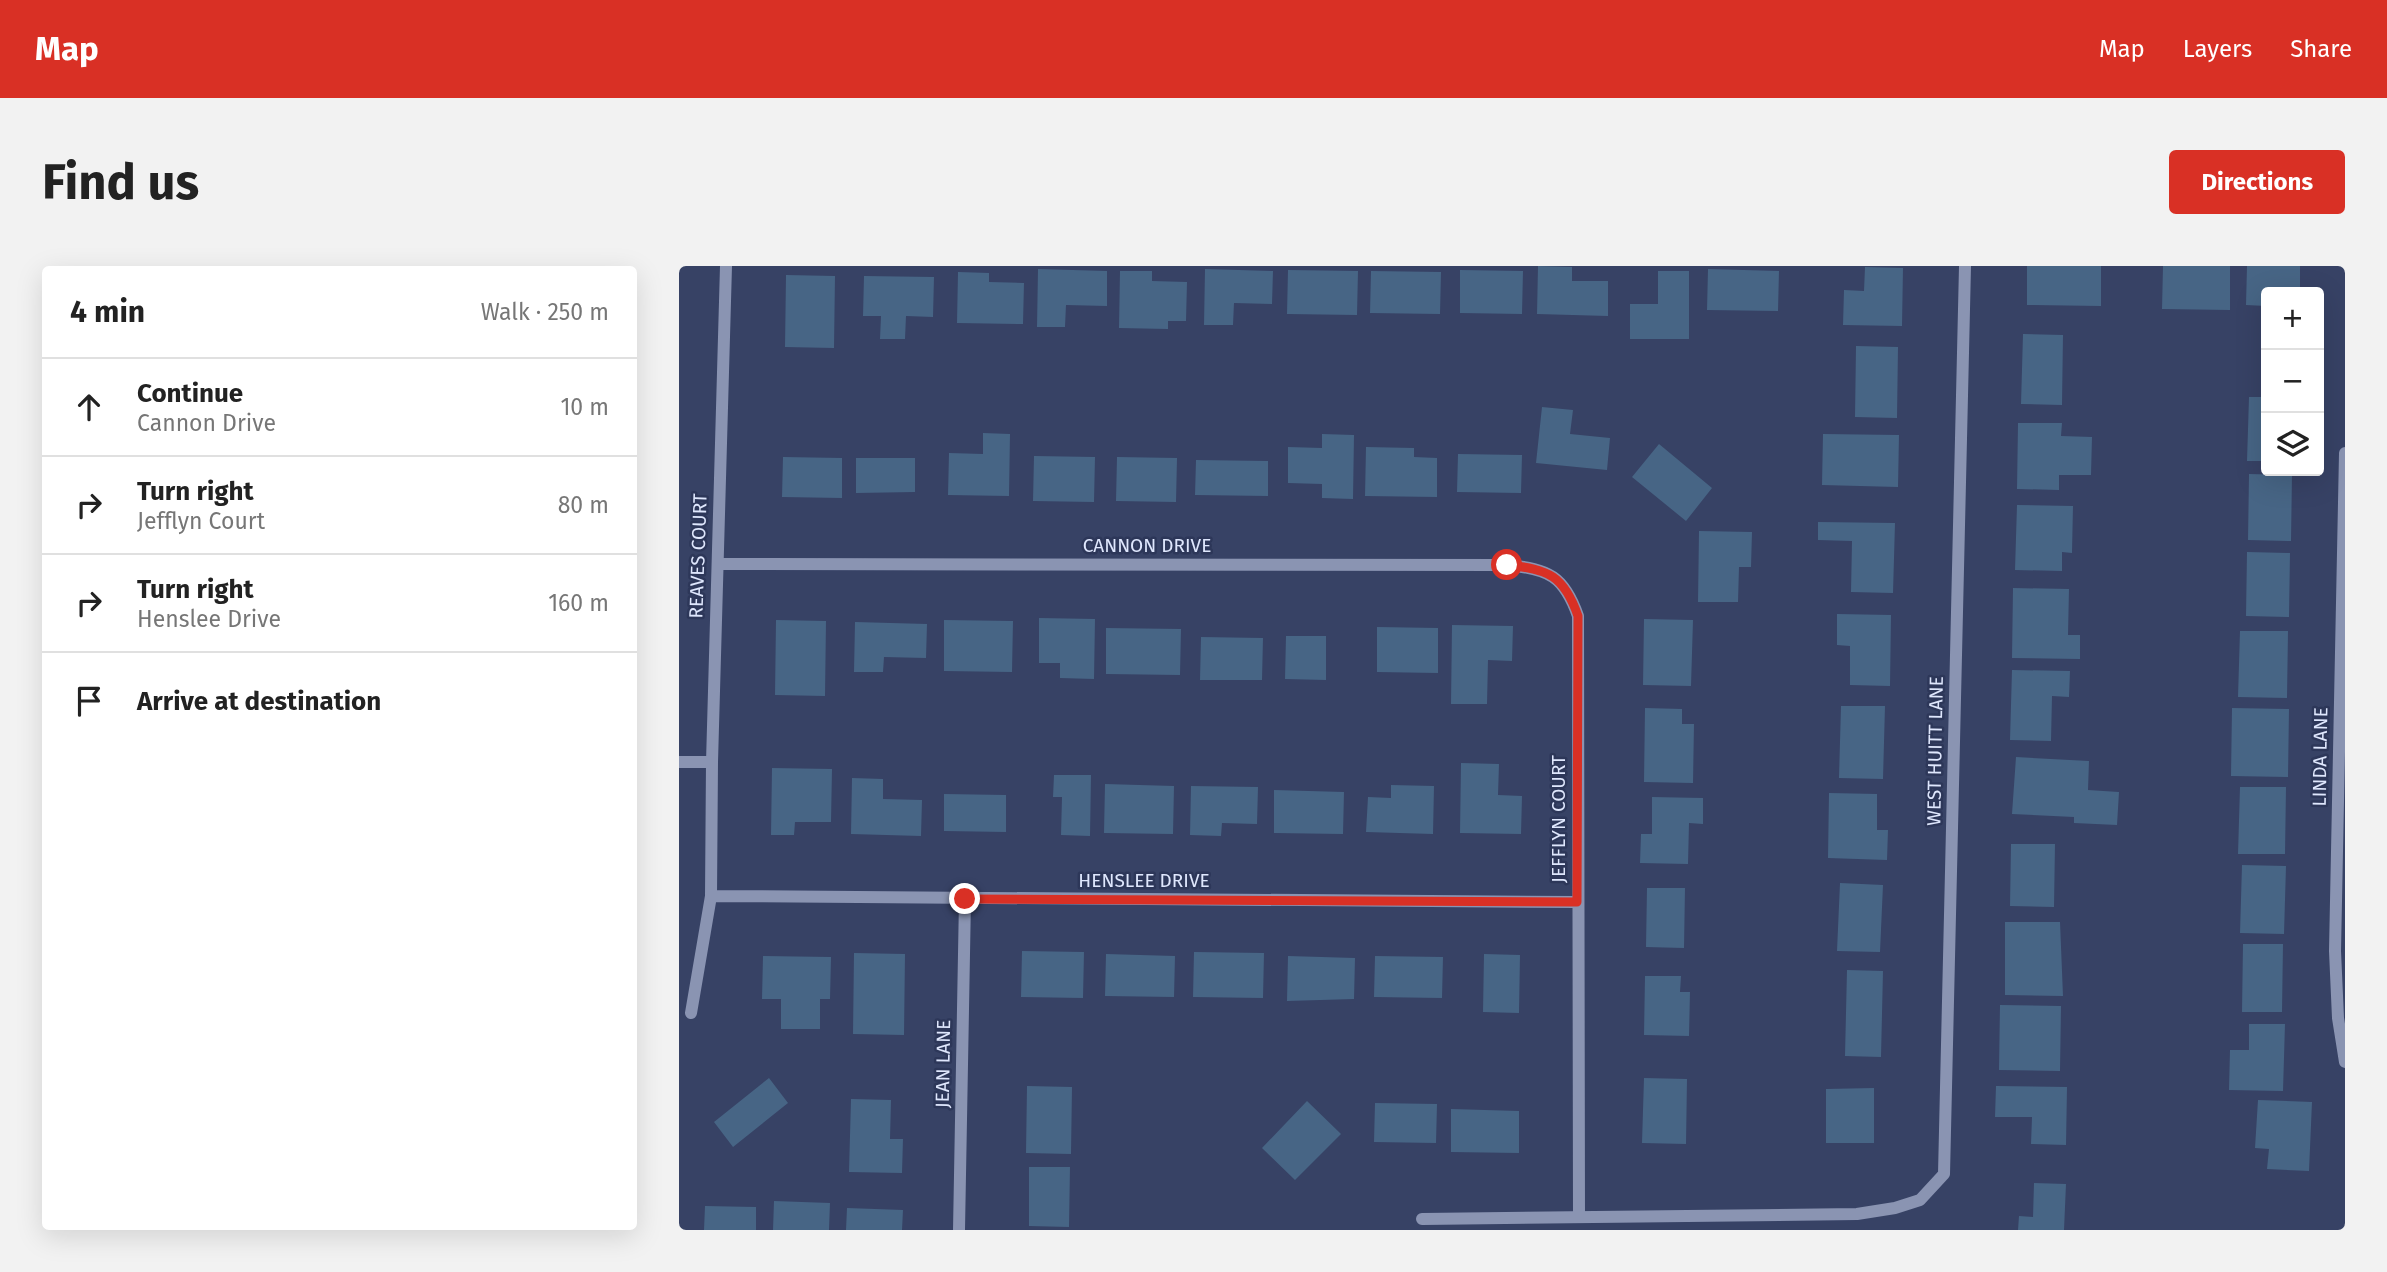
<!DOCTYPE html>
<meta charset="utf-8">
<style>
:root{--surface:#fff;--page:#f2f2f2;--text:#222;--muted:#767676;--line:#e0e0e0;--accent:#d93025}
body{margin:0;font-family:"Fira Sans",sans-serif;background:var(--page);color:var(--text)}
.controls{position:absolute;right:21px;top:21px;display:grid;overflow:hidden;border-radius:7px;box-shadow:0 7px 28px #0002}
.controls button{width:63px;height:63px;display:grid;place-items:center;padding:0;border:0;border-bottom:2px solid var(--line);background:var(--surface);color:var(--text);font:35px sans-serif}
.stop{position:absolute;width:21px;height:21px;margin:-16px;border:5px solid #d93025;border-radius:50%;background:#fff}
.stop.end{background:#d93025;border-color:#fff;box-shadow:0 2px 7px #0008}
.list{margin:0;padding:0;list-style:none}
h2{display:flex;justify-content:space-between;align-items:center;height:91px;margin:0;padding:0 28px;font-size:30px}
h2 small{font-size:23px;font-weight:400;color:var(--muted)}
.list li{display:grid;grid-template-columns:46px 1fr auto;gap:21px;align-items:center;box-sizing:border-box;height:98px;padding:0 28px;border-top:2px solid var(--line)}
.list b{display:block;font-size:26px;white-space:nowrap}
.list p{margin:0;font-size:23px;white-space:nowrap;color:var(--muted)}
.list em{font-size:23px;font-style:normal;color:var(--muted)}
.icon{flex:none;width:38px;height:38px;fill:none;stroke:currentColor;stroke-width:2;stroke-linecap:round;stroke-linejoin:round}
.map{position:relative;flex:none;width:1666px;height:964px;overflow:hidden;border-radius:7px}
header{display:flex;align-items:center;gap:42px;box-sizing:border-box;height:98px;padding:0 35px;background:var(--accent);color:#fff}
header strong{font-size:33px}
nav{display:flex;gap:38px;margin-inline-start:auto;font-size:24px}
.intro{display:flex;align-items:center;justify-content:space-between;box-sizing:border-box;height:168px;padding:0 42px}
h1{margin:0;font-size:49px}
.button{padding:18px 32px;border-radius:7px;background:var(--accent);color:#fff;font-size:24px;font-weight:700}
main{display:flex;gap:42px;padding:0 42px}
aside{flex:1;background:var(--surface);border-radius:7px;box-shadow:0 7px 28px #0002}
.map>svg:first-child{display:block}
</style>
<header>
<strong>Map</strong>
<nav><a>Map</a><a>Layers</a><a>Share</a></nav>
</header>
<div class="intro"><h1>Find us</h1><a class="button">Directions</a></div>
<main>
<aside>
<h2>4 min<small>Walk · 250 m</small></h2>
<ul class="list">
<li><svg class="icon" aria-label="ahead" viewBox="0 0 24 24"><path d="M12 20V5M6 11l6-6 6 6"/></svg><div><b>Continue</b><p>Cannon Drive</p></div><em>10 m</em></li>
<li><svg class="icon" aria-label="right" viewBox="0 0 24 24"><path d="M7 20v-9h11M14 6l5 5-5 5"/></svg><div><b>Turn right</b><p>Jefflyn Court</p></div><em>80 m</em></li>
<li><svg class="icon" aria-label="right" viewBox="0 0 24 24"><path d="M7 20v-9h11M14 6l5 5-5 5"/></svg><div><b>Turn right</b><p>Henslee Drive</p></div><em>160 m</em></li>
<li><svg class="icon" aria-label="arrive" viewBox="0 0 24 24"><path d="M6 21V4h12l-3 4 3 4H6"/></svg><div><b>Arrive at destination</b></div></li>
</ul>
</aside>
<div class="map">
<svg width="1666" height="964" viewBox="0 0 1666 964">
<rect width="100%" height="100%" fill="#374265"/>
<path fill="#476585" d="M859,0L893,1V15H929V50L858,48Z
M1348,0H1422V40L1348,39Z
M1484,0H1551V44L1483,43Z
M1568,0H1621V26H1587V40L1567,39Z
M1186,1L1224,2L1223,60L1164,59L1165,24L1185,25Z
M359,3L428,5V40L387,39L386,61H358Z
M526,3L594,5L593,38L555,37L554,59H525Z
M1029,3L1100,5L1099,45L1028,44Z
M609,4L679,5L678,49L608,48Z
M781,4L844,5L843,48L781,47Z
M441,5H473V15L508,16L507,55H489V63L440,62Z
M692,5L762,6L761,48L691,47Z
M979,5H1010V73H951V38H979Z
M279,6L310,7V16L345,17L344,58L278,57Z
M107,9L156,10L155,82L106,81Z
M185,10L255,11L254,51L227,50L226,73H201L202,50H184Z
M1344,68L1384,69L1383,139L1342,138Z
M1177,80L1219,81L1218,152L1176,151Z
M1570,131H1587V195H1568Z
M863,141L894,144L891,168L931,172L928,204L857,197Z
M1339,157H1383L1382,170L1413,171L1412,209H1380V224L1338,223Z
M304,167L331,168L330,230L269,229L270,187L304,188Z
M643,168L675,169L674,233L643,232V218L609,217V181L643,182Z
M1144,168L1220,169L1219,221L1143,219Z
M980,178L1033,222L1007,255L953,211Z
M687,181L735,182V191L758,192V231L686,230Z
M779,188L843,189L842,227L778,226Z
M355,190L416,191L415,236L354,235Z
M104,191L163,192V232L103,231Z
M438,191L498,192L497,236L437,235Z
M177,192H236V226L177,227Z
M517,194L589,195V230L516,229Z
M1570,208L1613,209L1612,275L1569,274Z
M1338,239L1394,240L1393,287L1383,286V305L1336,304Z
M1139,256L1216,257L1214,327L1172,326L1173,275L1139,274Z
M1020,265L1073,266L1072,301H1060L1059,336H1019Z
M1568,286L1611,287L1610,351L1567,350Z
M1334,322L1390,323L1389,369H1401V393L1333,392Z
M1158,348L1212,349L1211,420L1171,419V380L1158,379Z
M360,352L416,353L415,413L381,412V397H360Z
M965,353L1014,354L1012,420L964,419Z
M97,354L147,355L146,430L96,429Z
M265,354L334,355L333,406L265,405Z
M176,356L248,358L247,392L205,391L204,406H175Z
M773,359L834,360L833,395L809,394L808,438H772Z
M698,361L759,362V407L698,406Z
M427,362L502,363L501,409L427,408Z
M1561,365H1609L1608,432L1559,431Z
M607,370H647V414L606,413Z
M522,371L584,372L583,414H521Z
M1333,404L1391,405L1390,431L1373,430L1372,475L1331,474Z
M1162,440H1206L1204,513L1160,512Z
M966,442L1003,443V458H1015L1014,517L965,516Z
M1553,442L1610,443L1609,511L1552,510Z
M1337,491L1410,495L1409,524L1440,526L1438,559L1395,557V551L1333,548Z
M782,497L820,498L819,529L843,530L842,568L781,567Z
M93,502L153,503L152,556H116L115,569H92Z
M375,509H412L411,570L382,569L383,531H374Z
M173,512L204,513V533L243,534L242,570L172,568Z
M426,518L495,520L494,568L425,567Z
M712,519L755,520L754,568L687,566L689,531L712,532Z
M512,520L579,521L578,558L543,557L542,570L511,569Z
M1561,521H1607L1606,588H1559Z
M595,524L665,526L664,568L595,567Z
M1150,527L1198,528V564H1209L1208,594L1149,592Z
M265,528L327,529V566L265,565Z
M973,531L1024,532V558L1010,557L1009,598L961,597L962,568H973Z
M1332,578H1376L1375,641L1331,640Z
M1563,599L1607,600L1605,668L1561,667Z
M1161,617L1204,619L1201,686L1158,685Z
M968,622H1006L1005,682L967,681Z
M1326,656H1381L1384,730L1326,729Z
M1564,678H1604L1603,746H1563Z
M343,685L405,686L404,732L342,731Z
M515,686L585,687L584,732L514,731Z
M175,687L226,688L225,769L174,768Z
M427,688L496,690L495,731L426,730Z
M805,688L841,689L840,747L804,746Z
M84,690L152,691L151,733H141V763H102V733H83Z
M609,690L676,692L675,733L608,735Z
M696,690L764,691L763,732L695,731Z
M1168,704L1204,705L1202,791L1166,790Z
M966,710H1002L1001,726H1011L1010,770L965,769Z
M1321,739L1382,740L1381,805L1320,804Z
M1570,758H1606L1604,825L1550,824L1551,784H1570Z
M90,812L109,837L54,881L35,856Z
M965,812L1008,813L1007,878L963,877Z
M348,820L393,821L392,888L347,887Z
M1317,820L1388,821L1387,879L1352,878L1353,851H1316Z
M1195,822V877H1147V823Z
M172,833L212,834L211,873H224L223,907L170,906Z
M1579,834L1633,836L1630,905L1588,903L1590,883L1576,882Z
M628,835L662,868L616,914L583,882Z
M696,837L758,838L757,877L695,876Z
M772,843L840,845V887L772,886Z
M350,901H391L390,961L350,960Z
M1355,917L1387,918L1385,964H1339L1340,950L1354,951Z
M95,935L151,937L150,964H94Z
M26,940L77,941V964H25Z
M168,942L224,944L223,964H167Z"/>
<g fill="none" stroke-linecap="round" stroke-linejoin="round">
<path stroke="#8a94b2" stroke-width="12" d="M1666,187L1656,685L1659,752L1666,796
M39,298L828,299C870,303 885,310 899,350L900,950
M0,496H33
M32,630L898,636
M12,747L32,630L33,496L47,0
M743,953L1178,948L1216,942L1241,934L1265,908L1286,0
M280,964L286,633"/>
</g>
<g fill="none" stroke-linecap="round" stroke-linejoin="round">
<path stroke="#d93025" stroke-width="9" d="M286,633L898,636L899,350C885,310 870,303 828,299"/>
</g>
<g text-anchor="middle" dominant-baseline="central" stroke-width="5" stroke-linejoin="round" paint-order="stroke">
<g font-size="19" fill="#dfe7fd" stroke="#2d3759">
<text x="468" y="279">CANNON DRIVE</text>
<text transform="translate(19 290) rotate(-88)">REAVES COURT</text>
<text transform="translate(1256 485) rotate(-89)">WEST HUITT LANE</text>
<text transform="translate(1641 491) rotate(-89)">LINDA LANE</text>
<text transform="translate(879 553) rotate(-90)">JEFFLYN COURT</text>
<text x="465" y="614">HENSLEE DRIVE</text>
<text transform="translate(264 798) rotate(-89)">JEAN LANE</text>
</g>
</g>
</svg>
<div class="controls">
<button>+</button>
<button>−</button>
<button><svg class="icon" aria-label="layers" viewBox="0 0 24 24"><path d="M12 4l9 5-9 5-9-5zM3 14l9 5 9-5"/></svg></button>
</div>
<div class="stop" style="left:828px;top:299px"></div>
<div class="stop end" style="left:286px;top:633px"></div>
</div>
</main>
